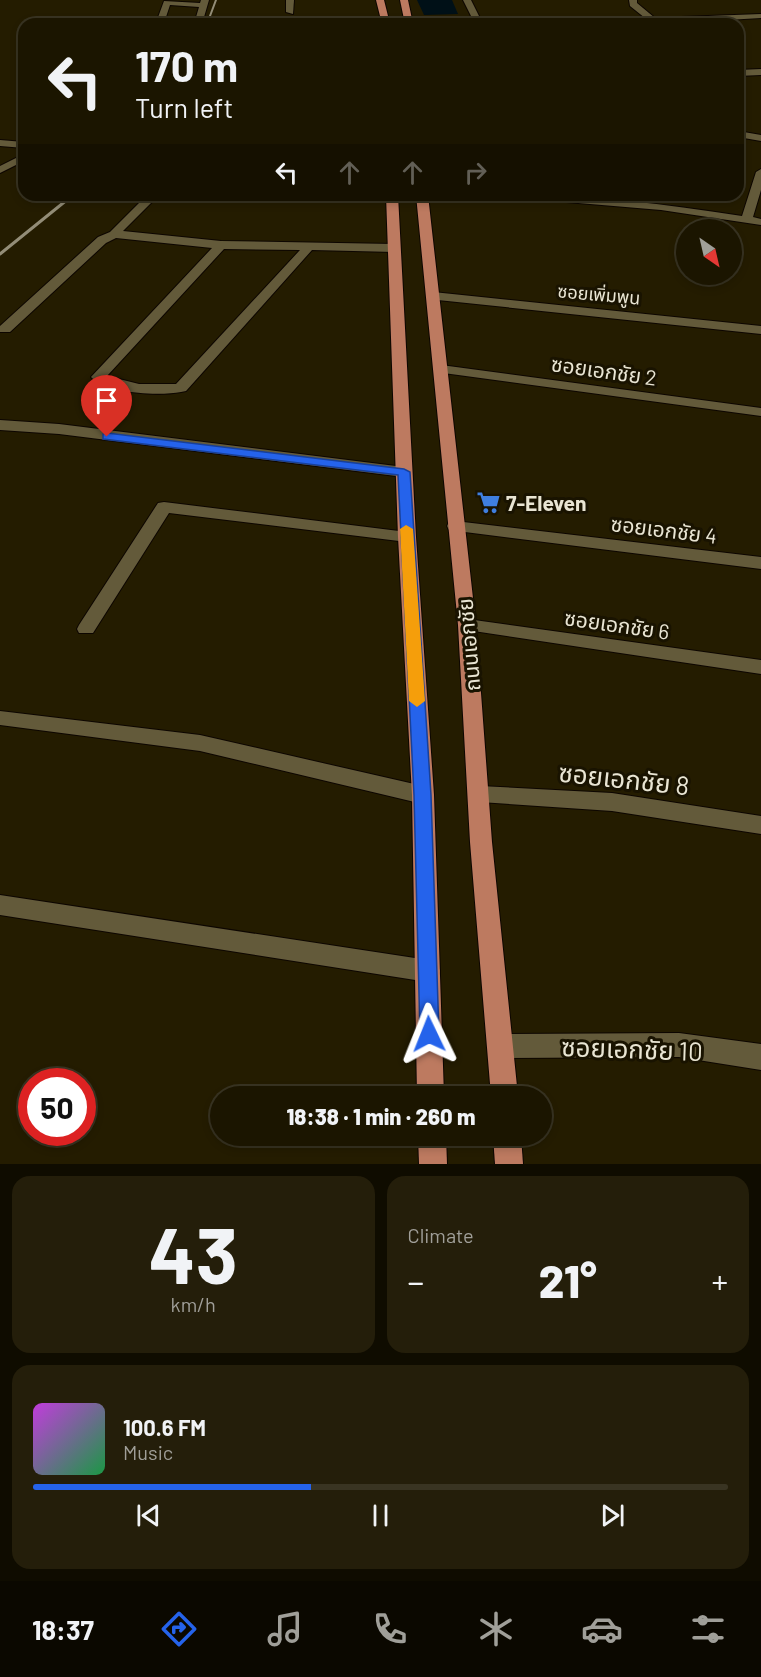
<!DOCTYPE html>
<meta charset="utf-8">
<style>
:root{--surface:#1b1500;--page:#241e0a;--text:#f1f3f6;--muted:#a09f99;--line:#393422;--accent:#2563eb}
body{margin:0;font-family:Barlow,"Noto Sans Thai",sans-serif;background:var(--page);color:var(--text);height:100vh;display:flex;flex-direction:column;font-size:22px;white-space:nowrap}
*{box-sizing:border-box;margin:0}
p{font-size:20px;color:var(--muted)}
.icon{flex:none;width:33px;height:33px;fill:none;stroke:currentColor;stroke-width:2;stroke-linecap:round;stroke-linejoin:round}
.map{position:relative;height:1164px;overflow:hidden}
.panel{display:flex;flex-direction:column;gap:12px;padding:12px;background:#0f0c00;flex:1}
.panel>*{flex:none}
.banner{position:absolute;left:18px;top:18px;width:726px;height:183px;border-radius:18px;box-shadow:0 3px 9px #0003,0 0 0 2px var(--line);background:#1b1500;color:var(--text);overflow:hidden}
.needle{width:39px;rotate:146deg}
.controls{position:absolute;left:676px;top:219px;display:grid;gap:12px}
.controls a{display:grid;place-items:center;width:66px;height:66px;border-radius:50%;background:var(--surface);box-shadow:0 3px 9px #0003,0 0 0 2px var(--line);font-size:30px}
.speed{position:absolute;left:18px;top:1068px;display:flex;gap:12px;font-size:30px;font-weight:700;text-align:center}
.speed>*{display:grid;place-content:center;width:78px;height:78px;border-radius:50%;background:var(--surface);box-shadow:0 3px 9px #0003,0 0 0 2px var(--line);line-height:1}
.speed .limit{border:9px solid #d22;background:#fff;color:#111}
.pin{position:absolute;display:grid;place-items:center;width:51px;height:51px;color:#fff;margin:-62px -26px;border-radius:50% 50% 50% 0;rotate:-45deg;box-shadow:0 0 6px #0007}
.pin .icon{rotate:45deg}
.me{position:absolute;width:66px;margin:-33px;rotate:358deg;stroke-linejoin:round;filter:drop-shadow(0 0 4px #0008)}
.turn{display:flex;align-items:center;gap:21px;height:126px;padding:0 18px;font-size:27px}
.turn .icon{width:78px;height:78px;stroke-width:2.5}
.turn b{display:block;font-size:42px;line-height:51px}
.lanes{display:flex;align-items:center;height:57px;padding:0 18px;background:#0003;justify-content:center;gap:30px;direction:ltr}
.lanes .off{opacity:.35}
.big{font-size:45px;font-weight:800;line-height:1.1}
.panel .tile{flex:1;display:flex;flex-direction:column;justify-content:center;gap:9px;min-width:0;padding:0 21px;border-radius:18px;background:var(--page)}
.panel .dial{align-items:center;gap:0}
.dial b{font-size:78px;line-height:1}
.song{display:flex;align-items:center;gap:18px}
.cover{width:72px;height:72px;border-radius:9px;background:linear-gradient(135deg,hsl(290 70% 55%),hsl(140 70% 35%))}
.played{height:6px;border-radius:3px;background:linear-gradient(90deg,var(--accent) 40%,var(--line) 40%)}
.keys{display:flex;justify-content:space-around;direction:ltr}
.heat{display:flex;justify-content:space-between;align-items:center;font-size:33px;direction:ltr}
.panel .tiles{flex:1;display:grid;gap:12px;grid-template-columns:1fr 1fr}
.tile:last-child{grid-column:span 2}
.trip{position:absolute;left:210px;top:1086px;width:342px;height:60px;border-radius:30px;background:var(--surface);box-shadow:0 3px 9px #0003,0 0 0 2px var(--line);font-weight:800;line-height:60px;text-align:center}
.dock{display:flex;height:96px;justify-content:space-around;align-items:center;background:#0b0800;color:var(--muted)}
.dock .icon{width:42px;height:42px}
.dock .current{color:var(--accent)}
.dock b{font-size:27px;color:var(--text)}
.map>svg:first-child{display:block}
</style>
<div class="map">
<svg width="761" height="1164" viewBox="0 0 761 1164">
<rect width="100%" height="100%" fill="#241c00"/>
<path fill="#001017" d="M 417,0 L 452,0 L 458,14 L 424,15 Z"/>
<g fill="none" stroke-linecap="round" stroke-linejoin="round">
<defs>
<g id="minor">
<path d="M 201,0 L 209,0 L 202,24 L 194,24 L 199,7 L 170,5 L 164,23 L 151,24 L 157,20 L 164,1 L 200,3 Z"/>
<path d="M 286,0 L 294,0 L 293,14 L 286,12 Z"/>
<path d="M 463,0 L 471,0 L 483,24 L 475,24 Z"/>
<path d="M 629,0 L 637,0 L 637,3 L 655,18 L 761,14 L 761,18 L 659,24 L 552,24 L 556,22 L 645,18 L 630,6 Z"/>
<rect x="20" y="30" width="4" height="4"/>
<path d="M 761,69 L 761,75 L 738,76 L 738,70 Z"/>
<path d="M 738,131 L 761,135 L 761,141 L 738,137 Z"/>
<path d="M 0,140 L 24,142 L 24,148 L 0,146 Z"/>
<path d="M 24,154 L 24,161 L 0,173 L 0,166 Z"/>
<path d="M 761,169 L 761,190 L 753,217 L 761,219 L 761,225 L 661,210 L 519,198 L 513,195 C 590,195 666,204 742,216 L 756,172 Z"/>
<path d="M 147,195 L 159,195 L 123,231 L 221,241 L 394,244 L 400,248 L 394,252 L 312,250 L 186,391 L 181,392 C 159,396 107,394 91,377 L 212,248 L 116,238 L 106,243 L 10,332 L 0,332 L 0,326 L 98,237 L 110,232 ZM 224,249 L 300,250 L 176,384 L 139,384 L 107,376 Z"/>
<path d="M 433,292 L 761,326 L 761,334 L 428,299 L 428,293 Z"/>
<path d="M 441,365 L 761,408 L 761,416 L 436,372 L 436,366 Z"/>
<path d="M 0,420 L 59,424 L 404,467 L 412,472 L 404,477 L 59,434 L 0,430 Z"/>
<path d="M 164,502 L 407,532 L 416,537 L 407,542 L 169,513 L 93,633 L 79,633 L 77,629 L 79,625 L 158,503 Z"/>
<path d="M 455,521 L 761,557 L 761,569 L 449,530 L 447,526 L 449,522 Z"/>
<path d="M 467,619 L 761,660 L 761,674 L 460,629 L 458,625 L 460,621 Z"/>
<path d="M 0,711 L 200,735 L 423,786 L 431,789 L 434,795 L 431,801 L 423,804 L 200,751 L 0,725 Z"/>
<path d="M 480,786 L 612,793 L 761,816 L 761,834 L 612,811 L 480,802 L 472,800 L 469,794 L 472,788 Z"/>
<path d="M 0,895 L 428,960 L 437,963 L 440,971 L 437,979 L 428,982 L 0,915 Z"/>
<path d="M 679,1033 L 761,1044 L 761,1070 L 679,1057 L 502,1058 L 493,1055 L 489,1046 L 493,1037 L 502,1034 Z"/>
</g>
<g id="major">
<path d="M 376,0 L 384,0 L 390,24 L 382,24 Z"/>
<path d="M 400,0 L 408,0 L 413,24 L 405,24 Z"/>
<path d="M 386,195 L 398,195 L 416,537 L 434,795 L 444,1096 L 417,1096 L 412,795 L 398,537 Z"/>
<path d="M 416,195 L 428,195 L 476,625 L 492,842 L 518,1096 L 491,1096 L 470,842 L 458,625 Z"/>
<path d="M 418,1136 L 446,1136 L 447,1164 L 419,1164 Z"/>
<path d="M 493,1136 L 521,1136 L 523,1164 L 495,1164 Z"/>
</g>
</defs>
<use href="#minor" stroke="#0d0600" stroke-width="2"/>
<use href="#major" stroke="#0d0600" stroke-width="2"/>
<use href="#minor" fill="#635a3a" fill-rule="evenodd"/>
<use href="#major" fill="#bd7a60" fill-rule="evenodd"/>
<path stroke="#938d77" stroke-width="2" d="M 207,24 L 216,0"/>
<path stroke="#938d77" stroke-width="3" d="M 0,254 L 73,195"/>
</g>
<path fill="#2563eb" stroke="#184099" stroke-width="1.5" d="M 107,433 L 404,469 L 410,472 L 431,795 L 439,1034 L 436,1040 L 429,1043 L 422,1040 L 420,1034 L 414,795 L 398,475 L 103,439 L 103,434 Z"/>
<path fill="#f59e0b" d="M 406,525 L 413,529 L 425,701 L 417,707 L 409,701 L 400,529 Z"/>
<defs>
<symbol id="supermarket-bare" viewBox="-9 -9 18 18"><path d="M-6-5.5h2.5l.6 2H6L4.5 2H-2.5L-4.4-4H-6ZM-1.5 3.2a1.3 1.3 0 1 0 .1 0ZM3 3.2a1.3 1.3 0 1 0 .1 0Z" fill="#3f7fe0" stroke="#191300" stroke-width="2.5" paint-order="stroke"/></symbol>
</defs>
<g fill-rule="evenodd">
<use href="#supermarket-bare" x="472" y="486" width="33" height="33"/>
</g>
<g text-anchor="middle" dominant-baseline="central" stroke-width="6" stroke-linejoin="round" paint-order="stroke">
<g font-size="18" fill="#e9e5d3" stroke="#191300">
<text transform="translate(599 294) rotate(5)">ซอยเพิ่มพูน</text>
</g>
<g font-size="21" fill="#e9e5d3" stroke="#191300">
<text transform="translate(604 370) rotate(8)">ซอยเอกชัย 2</text>
<text transform="translate(664 529) rotate(7)">ซอยเอกชัย 4</text>
<text transform="translate(617 624) rotate(8)">ซอยเอกชัย 6</text>
<text transform="translate(468 645) rotate(-95)">ถนนเอกชัย</text>
</g>
<g font-size="21" font-weight="bold" fill="#e9e5d3" stroke="#191300" text-anchor="start">
<text x="506" y="502">7-Eleven</text>
</g>
<g font-size="26" fill="#e9e5d3" stroke="#191300">
<text transform="translate(624 778) rotate(6)">ซอยเอกชัย 8</text>
<text transform="translate(632 1048) rotate(2)">ซอยเอกชัย 10</text>
</g>
</g>
</svg>
<div class="controls">
<a><svg class="needle" viewBox="-14 -14 28 28"><path d="M0-13l5 13h-10z" fill="#e53935"/><path d="M0 13l5-13h-10z" fill="#a09f99"/></svg></a>
</div>
<div class="speed"><div class="limit">50</div></div>
<div class="pin" style="left:107px;top:437px;background:#d93025"><svg class="icon" aria-label="arrive" viewBox="0 0 24 24"><path d="M6 21V4h12l-3 4 3 4H6"/></svg></div>
<svg class="me" style="left:429px;top:1034px" viewBox="-20 -20 40 40"><path d="M0-17L14 15 0 8-14 15z" fill="#2563eb" stroke="#fff" stroke-width="4"/></svg>
<div class="trip">18:38 · 1 min · 260 m</div>
<div class="banner">
<div class="turn"><svg class="icon" aria-label="left" viewBox="0 0 24 24"><path d="M17 20v-9H6M10 6l-5 5 5 5"/></svg><div><b>170 m</b>Turn left</div></div>
<div class="lanes"><svg class="icon" aria-label="left" viewBox="0 0 24 24"><path d="M17 20v-9H6M10 6l-5 5 5 5"/></svg><svg class="icon off" aria-label="ahead" viewBox="0 0 24 24"><path d="M12 20V5M6 11l6-6 6 6"/></svg><svg class="icon off" aria-label="ahead" viewBox="0 0 24 24"><path d="M12 20V5M6 11l6-6 6 6"/></svg><svg class="icon off" aria-label="right" viewBox="0 0 24 24"><path d="M7 20v-9h11M14 6l5 5-5 5"/></svg></div>
</div>
</div>
<section class="panel">
<div class="tiles">
<div class="tile dial"><b>43</b><p>km/h</p></div>
<div class="tile"><p>Climate</p>
<div class="heat"><a>−</a><b class="big">21°</b><a>+</a></div>
</div>
<div class="tile">
<div class="song"><i class="cover"></i><div><b>100.6 FM</b><p>Music</p></div></div>
<div class="played"></div>
<div class="keys"><svg class="icon" aria-label="previous" viewBox="0 0 24 24"><path d="M18 5L8 12l10 7zM5 5v14"/></svg><svg class="icon" aria-label="pause" viewBox="0 0 24 24"><path d="M8 5v14M16 5v14"/></svg><svg class="icon" aria-label="next" viewBox="0 0 24 24"><path d="M6 5l10 7-10 7zM19 5v14"/></svg></div>
</div>
</div>
</section>
<nav class="dock">
<b>18:37</b>
<svg class="icon current" aria-label="directions" viewBox="0 0 24 24"><path d="M12 3l9 9-9 9-9-9zM9 14v-3h6M13 9l2 2-2 2"/></svg>
<svg class="icon" aria-label="music" viewBox="0 0 24 24"><path d="M9 18V5l10-2v13"/><circle cx="6" cy="18" r="3"/><circle cx="16" cy="16" r="3"/></svg>
<svg class="icon" aria-label="phone" viewBox="0 0 24 24"><path d="M5 4h4l2 5-3 2q2 4 5 5l2-3 5 2v4C11 20 4 13 5 4z"/></svg>
<svg class="icon" aria-label="climate" viewBox="0 0 24 24"><path d="M12 3v18M4 7l16 10M4 17L20 7"/></svg>
<svg class="icon" aria-label="car" viewBox="0 0 24 24"><path d="M5 17H2v-5l4-1 3-4h7l3 4 3 1v5h-3M9 17h6M6 11h13"/><circle cx="7" cy="17" r="2"/><circle cx="17" cy="17" r="2"/></svg>
<svg class="icon" aria-label="filters" viewBox="0 0 24 24"><path d="M4 7h16M4 17h16"/><circle cx="9" cy="7" r="2"/><circle cx="15" cy="17" r="2"/></svg>
</nav>
